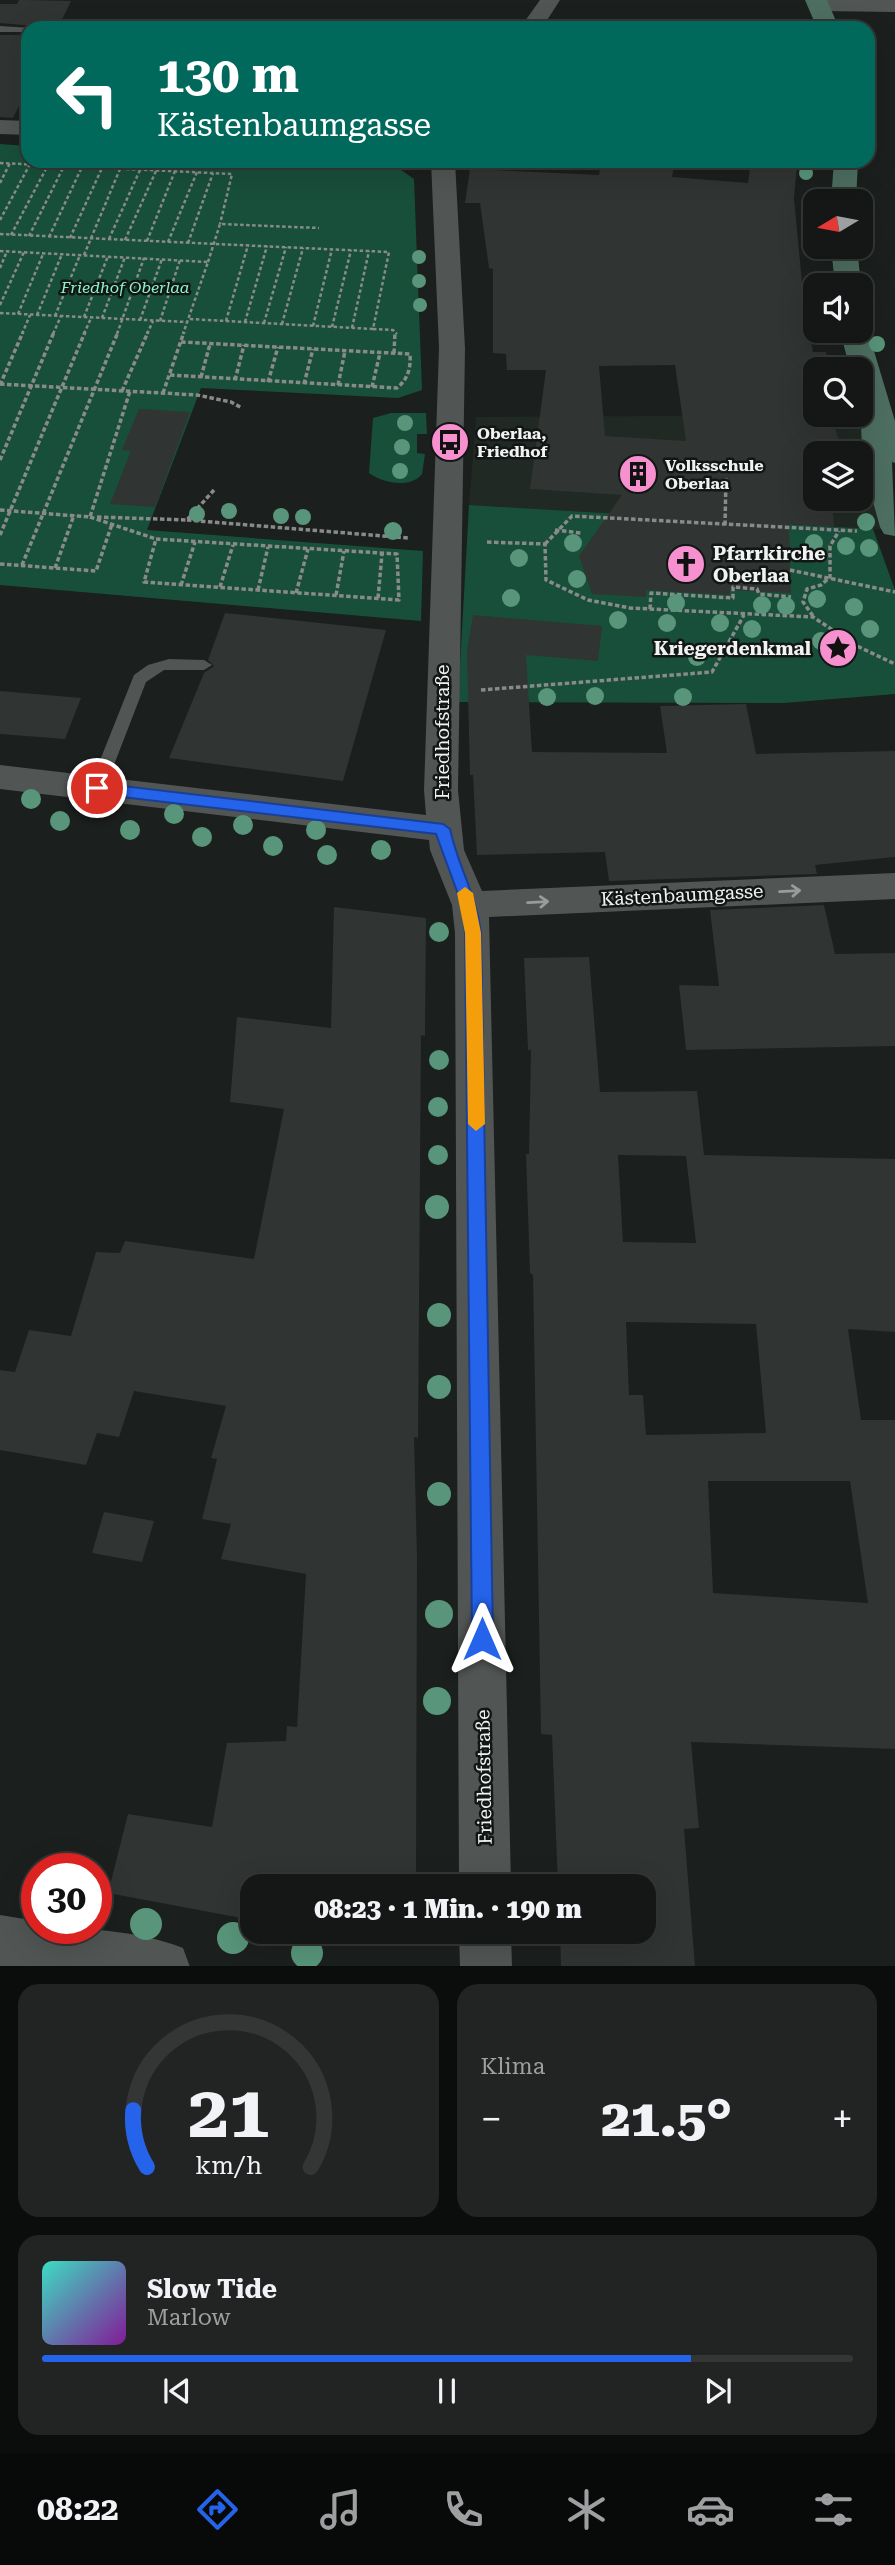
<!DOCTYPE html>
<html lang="de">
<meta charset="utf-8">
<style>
:root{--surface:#141716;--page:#212423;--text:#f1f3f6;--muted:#9d9fa1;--line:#333635;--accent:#2563eb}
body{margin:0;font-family:"Roboto Serif",serif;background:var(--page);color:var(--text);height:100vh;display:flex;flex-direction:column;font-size:26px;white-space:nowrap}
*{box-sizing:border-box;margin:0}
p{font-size:23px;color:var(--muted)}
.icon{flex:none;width:38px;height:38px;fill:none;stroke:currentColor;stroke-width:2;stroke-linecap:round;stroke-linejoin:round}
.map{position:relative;height:1966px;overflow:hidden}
.drawer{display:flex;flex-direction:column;gap:18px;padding:18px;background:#0b0d0c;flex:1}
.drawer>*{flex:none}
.top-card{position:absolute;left:21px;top:21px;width:854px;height:147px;border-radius:21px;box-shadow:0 7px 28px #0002,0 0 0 2px var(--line);background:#00695c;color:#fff;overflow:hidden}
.needle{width:46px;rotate:260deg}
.tools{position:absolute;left:803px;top:189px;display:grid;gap:14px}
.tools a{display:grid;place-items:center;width:70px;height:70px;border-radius:14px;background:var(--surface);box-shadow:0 7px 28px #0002,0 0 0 2px var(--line);font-size:35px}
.speed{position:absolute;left:21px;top:1853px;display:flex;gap:14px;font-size:35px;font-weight:700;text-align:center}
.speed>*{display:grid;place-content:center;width:91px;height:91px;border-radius:50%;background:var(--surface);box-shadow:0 7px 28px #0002,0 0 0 2px var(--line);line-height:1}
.speed .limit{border:10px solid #d22;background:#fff;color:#111}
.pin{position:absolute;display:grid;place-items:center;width:60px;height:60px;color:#fff;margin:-30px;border:4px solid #fff;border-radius:50%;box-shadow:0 2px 7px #0007}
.me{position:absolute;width:77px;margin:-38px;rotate:0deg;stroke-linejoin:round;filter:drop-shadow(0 0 5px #0008)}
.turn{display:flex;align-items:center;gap:24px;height:147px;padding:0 21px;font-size:32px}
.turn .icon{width:91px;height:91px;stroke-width:2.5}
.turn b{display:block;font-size:49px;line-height:60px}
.big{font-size:52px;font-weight:800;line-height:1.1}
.drawer .tile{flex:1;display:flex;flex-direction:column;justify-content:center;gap:10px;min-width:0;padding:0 24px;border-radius:21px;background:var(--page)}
.drawer .dial{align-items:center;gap:0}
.dial svg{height:182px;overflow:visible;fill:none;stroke:var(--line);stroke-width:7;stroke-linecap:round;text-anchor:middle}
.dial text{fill:var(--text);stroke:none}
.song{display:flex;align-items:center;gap:21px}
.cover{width:84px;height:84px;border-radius:10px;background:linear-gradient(135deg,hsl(170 70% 55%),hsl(290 70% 35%))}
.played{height:7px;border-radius:4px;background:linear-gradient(90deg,var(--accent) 80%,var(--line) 80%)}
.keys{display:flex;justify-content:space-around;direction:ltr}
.heat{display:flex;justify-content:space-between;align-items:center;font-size:38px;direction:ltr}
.drawer .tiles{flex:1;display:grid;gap:18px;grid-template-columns:1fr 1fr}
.tile:last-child{grid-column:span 2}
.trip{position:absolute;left:240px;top:1874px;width:416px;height:70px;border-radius:21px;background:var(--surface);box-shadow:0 7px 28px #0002,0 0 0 2px var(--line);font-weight:800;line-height:70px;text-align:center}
.menu{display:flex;height:112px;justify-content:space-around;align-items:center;background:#080909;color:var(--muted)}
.menu .icon{width:49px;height:49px}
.menu .on{color:var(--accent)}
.menu b{font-size:32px;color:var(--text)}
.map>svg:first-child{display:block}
</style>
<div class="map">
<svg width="895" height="1967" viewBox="0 0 895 1967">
<rect width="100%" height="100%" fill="#1b1f1d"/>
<path fill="#202924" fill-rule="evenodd" d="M 867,415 L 886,530 L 469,505 L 476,417 ZM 816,453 L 861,453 L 861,499 L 816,499 Z"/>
<g fill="#184f3a">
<path d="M 0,144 L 28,146 L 28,161 L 349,161 L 391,163 L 414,179 L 422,390 L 398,398 L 201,388 L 147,530 L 423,551 L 421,621 L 0,585 Z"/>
<path d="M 391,413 L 426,413 L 427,434 L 417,434 L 417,453 L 425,454 L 422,474 C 410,489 383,483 369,473 L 373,418 Z"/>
<path d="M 469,505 L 873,529 L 895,590 L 895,694 L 784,703 L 458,702 Z"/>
</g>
<g fill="#303432" fill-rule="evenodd">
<path d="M 19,0 L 26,0 L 71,1 L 58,28 L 0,23 L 0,4 L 17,4 Z"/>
<path d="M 0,35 L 28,35 L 28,88 L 13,118 L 0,117 Z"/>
<path d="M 601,161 L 675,161 L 672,177 L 748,183 L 751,161 L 797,165 L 794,198 L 804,304 L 813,352 L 826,352 L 830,369 L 816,369 L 816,415 L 830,415 L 844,453 L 816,453 L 816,499 L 832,499 L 834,527 L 789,524 L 791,593 L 730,590 L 730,595 L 646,590 L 646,597 L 592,594 L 579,556 L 622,495 L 530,489 L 546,370 L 507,370 L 506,354 L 493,353 L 493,269 L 489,268 L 480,203 L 465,203 L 470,169 L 599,175 ZM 675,365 L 686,441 L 605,436 L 599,366 Z"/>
<path d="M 139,409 L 190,412 L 155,507 L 110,504 L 131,451 L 122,450 Z"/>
<path d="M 225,613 L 386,630 L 343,781 L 169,758 L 204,673 L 214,666 L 208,660 Z"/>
<path d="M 473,615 L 602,626 L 598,661 L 526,655 L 532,752 L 667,753 L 660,706 L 746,704 L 756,754 L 895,751 L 895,857 L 815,865 L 817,874 L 609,881 L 605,852 L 477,855 L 473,775 L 470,775 L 467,651 Z"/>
<path d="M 0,691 L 81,698 L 65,739 L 0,734 Z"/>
<path d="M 824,905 L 835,954 L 895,953 L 895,1046 L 686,1050 L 679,985 L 719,986 L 710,910 Z"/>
<path d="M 334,907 L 426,918 L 425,1036 L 421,1035 L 418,1438 L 414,1437 L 417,1557 L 416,1886 L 252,1886 L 252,1920 L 108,1893 L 128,1814 L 212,1827 L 227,1743 L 286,1741 L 287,1726 L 297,1727 L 306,1574 L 221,1559 L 231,1524 L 202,1519 L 217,1459 L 211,1458 L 226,1406 L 134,1391 L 119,1437 L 97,1433 L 86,1465 L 0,1450 L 0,1370 L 15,1372 L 29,1330 L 71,1336 L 96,1252 L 120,1253 L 125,1241 L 254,1259 L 284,1109 L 230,1102 L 237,1017 L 331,1028 Z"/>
<path d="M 589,957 L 600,1092 L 697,1091 L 704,1155 L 895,1159 L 895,1332 L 848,1329 L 861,1420 L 895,1420 L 895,1749 L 691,1742 L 699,1828 L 684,1829 L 695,1966 L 561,1966 L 560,1932 L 644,1932 L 644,1886 L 558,1886 L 552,1735 L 541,1734 L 533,1275 L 530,1273 L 526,1154 L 529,1154 L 531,1050 L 528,1050 L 524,958 ZM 618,1155 L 686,1156 L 696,1243 L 623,1242 ZM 626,1322 L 756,1324 L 766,1433 L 646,1435 L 643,1395 L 629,1395 ZM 708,1481 L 850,1481 L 868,1603 L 713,1593 Z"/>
<path d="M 104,1512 L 154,1521 L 142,1562 L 92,1553 Z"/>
<path d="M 331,1932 L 415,1932 L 415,1945 Z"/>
</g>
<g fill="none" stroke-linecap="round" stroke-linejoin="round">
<g stroke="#898b8a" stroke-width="2.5" stroke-dasharray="3.5 2.5" stroke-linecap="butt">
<path d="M 0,163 L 232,174 L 220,224"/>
<path d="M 0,183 L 10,163"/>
<path d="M 0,220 L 30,164"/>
<path d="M 0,234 L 389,252 L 373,329 L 189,319"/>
<path d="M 11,235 L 48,165"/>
<path d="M 29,236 L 64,166"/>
<path d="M 49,237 L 82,167"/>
<path d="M 70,238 L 102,168"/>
<path d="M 109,239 L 140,170"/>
<path d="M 125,240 L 156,171"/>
<path d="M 147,241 L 175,171"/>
<path d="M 168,242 L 197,172"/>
<path d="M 188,243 L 213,173"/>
<path d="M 0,251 L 208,262 L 183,334"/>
<path d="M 84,255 L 120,169"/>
<path d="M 208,262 L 220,224 L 319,228"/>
<path d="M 0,268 L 7,251"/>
<path d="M 0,305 L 24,252"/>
<path d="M 0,313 L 187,322"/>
<path d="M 18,314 L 43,254"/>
<path d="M 37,315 L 62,254"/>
<path d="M 55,316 L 80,255"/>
<path d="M 84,317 L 108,256"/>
<path d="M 102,318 L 125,257"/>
<path d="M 140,320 L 162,259"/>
<path d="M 160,321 L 180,260"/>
<path d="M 226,321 L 248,245"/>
<path d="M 245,322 L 267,246"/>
<path d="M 264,323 L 286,247"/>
<path d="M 282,324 L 303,248"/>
<path d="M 313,326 L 332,249"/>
<path d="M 332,327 L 351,250"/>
<path d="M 352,328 L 369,251"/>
<path d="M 373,329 L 393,330 L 397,334"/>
<path d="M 22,334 L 30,315"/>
<path d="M 53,334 L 61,316"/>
<path d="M 84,334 L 91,318"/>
<path d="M 117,334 L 144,258"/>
<path d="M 147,334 L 153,321"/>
</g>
<g stroke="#898b8a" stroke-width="3.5" stroke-dasharray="4.5 2.5" stroke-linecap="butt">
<path d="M 394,353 L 395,332"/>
<path d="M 170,375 L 397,388 C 408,379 411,368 410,354 L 181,342"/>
<path d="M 201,377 L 210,344"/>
<path d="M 235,380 L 244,345"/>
<path d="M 268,382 L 278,347"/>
<path d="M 0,384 L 197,395 L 231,402 L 242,408"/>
<path d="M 304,384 L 313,349"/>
<path d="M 0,385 L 23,332"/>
<path d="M 338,385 L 345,351"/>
<path d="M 372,387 L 380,353"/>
<path d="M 122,391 L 148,332"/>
<path d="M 163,393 L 184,332"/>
<path d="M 0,460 L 54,332"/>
<path d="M 0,510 L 90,517 L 130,391"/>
<path d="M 90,517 L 156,539"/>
<path d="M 97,517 L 187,520 L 214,490"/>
<path d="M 187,520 L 408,538"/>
<path d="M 725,525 L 726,478"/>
<path d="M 555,530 L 581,533"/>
<path d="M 0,535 L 85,332"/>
<path d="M 156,539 L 397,554 L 399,600 L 144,582 Z"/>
<path d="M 487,542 L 545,544 L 546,580 L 588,600 L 630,608 L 813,617 L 857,646 L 895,664"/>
<path d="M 545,544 L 572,516 L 857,531"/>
<path d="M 0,564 L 96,571 L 112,524"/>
<path d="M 22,565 L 118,332"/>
<path d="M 55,568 L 74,515"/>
<path d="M 790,570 L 895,592"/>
<path d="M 181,585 L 195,542"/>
<path d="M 220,587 L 233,545"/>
<path d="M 258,590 L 268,547"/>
<path d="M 296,593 L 308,549"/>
<path d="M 336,595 L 344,551"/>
<path d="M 378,598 L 382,554"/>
<path d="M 650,609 L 651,593 L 733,598 L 733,587 L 757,589 L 759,594 L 791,597"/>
<path d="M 813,616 L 803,602 L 807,589 L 821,585 L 830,577 L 830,546 L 839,531"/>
<path d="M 481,690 L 712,672 L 744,615"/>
</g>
<g fill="#515553" fill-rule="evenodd">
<path d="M 0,26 L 32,28 L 28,28 L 28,32 L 0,32 Z"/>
<path d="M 169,659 L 204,660 L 212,665 L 204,670 L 164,670 L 146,682 L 105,788 L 97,794 L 91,792 L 89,788 L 134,675 L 148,665 Z"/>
</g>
<g fill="#515553" fill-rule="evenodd">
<path d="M 540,0 L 560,0 L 542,28 L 520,28 Z"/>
<path d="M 895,0 L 895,12 L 820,11 L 810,5 L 815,0 Z"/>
<path d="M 0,120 L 28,121 L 28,135 L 0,134 Z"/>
<path d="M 431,161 L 455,161 L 465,348 L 458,790 L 464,850 L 482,891 L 895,873 L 895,899 L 489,917 L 511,1886 L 459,1886 L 455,933 L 452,905 L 430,850 L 429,840 L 0,789 L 0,765 L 426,815 L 424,790 L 439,348 Z"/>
<path d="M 808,161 L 856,161 L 858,163 L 854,168 C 841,171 825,169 812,166 Z"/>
<path d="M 0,1915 L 37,1921 L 37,1928 C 85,1928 137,1930 183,1948 L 190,1967 L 0,1967 Z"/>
<path d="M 459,1932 L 511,1932 L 512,1967 L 460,1967 Z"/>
</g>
<g fill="#4d6f61" fill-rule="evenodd">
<path d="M 805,0 L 827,0 L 839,28 L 817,28 Z"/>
<path d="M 834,161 L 858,161 L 856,201 L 831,201 Z"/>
<path d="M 831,247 L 857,247 L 861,285 L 835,285 Z"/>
<path d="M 861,325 L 868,331 L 895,421 L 895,463 L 892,462 L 895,536 L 884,534 L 880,527 L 863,466 L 861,426 L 866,420 L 861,408 L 861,369 L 850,369 L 840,331 L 861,331 Z"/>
</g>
</g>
<g fill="#58957a">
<circle cx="806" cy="173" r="7"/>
<circle cx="419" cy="257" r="7"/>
<circle cx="419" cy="281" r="7"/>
<circle cx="420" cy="305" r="7"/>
<circle cx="877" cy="344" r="8"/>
<circle cx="405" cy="423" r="8"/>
<circle cx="402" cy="447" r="8"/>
<circle cx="400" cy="471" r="8"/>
<circle cx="229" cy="511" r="8"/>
<circle cx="197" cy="514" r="8"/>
<circle cx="281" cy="516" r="8"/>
<circle cx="303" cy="517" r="8"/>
<circle cx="866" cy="522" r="9"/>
<circle cx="393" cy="531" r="9"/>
<circle cx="573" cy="543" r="9"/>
<circle cx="814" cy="543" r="9"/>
<circle cx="846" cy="546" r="9"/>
<circle cx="869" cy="548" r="9"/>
<circle cx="519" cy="558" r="9"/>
<circle cx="577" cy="579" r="9"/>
<circle cx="511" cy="598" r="9"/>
<circle cx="817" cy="599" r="9"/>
<circle cx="676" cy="603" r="9"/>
<circle cx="762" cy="605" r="9"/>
<circle cx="786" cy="606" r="9"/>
<circle cx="854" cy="607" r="9"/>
<circle cx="618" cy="620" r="9"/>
<circle cx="667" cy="623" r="9"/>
<circle cx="720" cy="623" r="9"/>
<circle cx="752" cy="629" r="9"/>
<circle cx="870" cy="629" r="9"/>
<circle cx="821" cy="641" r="9"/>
<circle cx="697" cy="657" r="9"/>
<circle cx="595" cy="696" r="9"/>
<circle cx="547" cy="697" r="9"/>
<circle cx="683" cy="697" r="9"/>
<circle cx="31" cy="799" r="10"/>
<circle cx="103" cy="807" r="10"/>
<circle cx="174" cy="814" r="10"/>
<circle cx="60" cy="821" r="10"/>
<circle cx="243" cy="825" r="10"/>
<circle cx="130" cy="830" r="10"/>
<circle cx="316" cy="830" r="10"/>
<circle cx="202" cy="837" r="10"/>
<circle cx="273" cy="846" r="10"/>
<circle cx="381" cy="850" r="10"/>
<circle cx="327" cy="855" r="10"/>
<circle cx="439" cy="932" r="10"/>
<circle cx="439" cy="1060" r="10"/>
<circle cx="438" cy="1107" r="10"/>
<circle cx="438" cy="1155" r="10"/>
<circle cx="437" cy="1207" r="12"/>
<circle cx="439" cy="1315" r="12"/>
<circle cx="439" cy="1387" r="12"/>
<circle cx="439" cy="1494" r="12"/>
<circle cx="439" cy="1614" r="14"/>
<circle cx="437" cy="1701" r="14"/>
<circle cx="146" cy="1924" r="16"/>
<circle cx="233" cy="1938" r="16"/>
<circle cx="307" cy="1953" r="16"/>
</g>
<defs><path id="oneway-shaft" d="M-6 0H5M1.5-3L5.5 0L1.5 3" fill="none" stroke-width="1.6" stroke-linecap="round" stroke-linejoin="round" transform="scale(1.75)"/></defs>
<g stroke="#999c9b">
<use href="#oneway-shaft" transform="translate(790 891) rotate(-3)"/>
<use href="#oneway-shaft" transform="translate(538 902) rotate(-3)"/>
</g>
<path fill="#2563eb" stroke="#184099" stroke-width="2" d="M 97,783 L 443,824 L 450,829 C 458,867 476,893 481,933 L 493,1639 L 490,1647 L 482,1650 L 475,1647 L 472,1639 L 465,933 L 462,905 L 436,834 L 97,794 L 90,788 Z"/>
<path fill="#f59e0b" d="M 465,887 L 473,893 L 481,933 L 485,1124 L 476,1131 L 468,1124 L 465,933 L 457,893 Z"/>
<defs>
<symbol id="bus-disc" viewBox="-11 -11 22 22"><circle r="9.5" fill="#f790ce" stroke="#121614"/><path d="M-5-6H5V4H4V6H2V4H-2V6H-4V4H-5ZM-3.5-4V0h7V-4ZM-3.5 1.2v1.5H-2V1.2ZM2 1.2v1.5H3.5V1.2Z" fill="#111"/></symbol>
<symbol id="building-disc" viewBox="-11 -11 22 22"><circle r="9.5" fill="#f790ce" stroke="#121614"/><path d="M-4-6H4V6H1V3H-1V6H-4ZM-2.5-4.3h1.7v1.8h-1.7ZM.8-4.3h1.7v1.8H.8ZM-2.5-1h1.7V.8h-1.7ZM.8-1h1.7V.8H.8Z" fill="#111"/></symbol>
<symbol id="church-disc" viewBox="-11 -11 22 22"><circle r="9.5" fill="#f790ce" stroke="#121614"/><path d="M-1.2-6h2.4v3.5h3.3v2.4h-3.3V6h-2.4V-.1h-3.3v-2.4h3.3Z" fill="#111"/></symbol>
<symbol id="sight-disc" viewBox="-11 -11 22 22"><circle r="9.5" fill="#f790ce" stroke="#121614"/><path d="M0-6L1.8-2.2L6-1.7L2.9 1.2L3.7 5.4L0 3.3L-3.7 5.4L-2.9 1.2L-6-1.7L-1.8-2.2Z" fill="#111"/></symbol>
</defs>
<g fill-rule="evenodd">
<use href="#bus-disc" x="428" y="420" width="44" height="44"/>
<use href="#building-disc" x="616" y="452" width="44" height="44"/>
<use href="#church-disc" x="664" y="542" width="44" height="44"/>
<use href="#sight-disc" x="816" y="626" width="44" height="44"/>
</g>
<g text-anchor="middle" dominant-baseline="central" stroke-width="5" stroke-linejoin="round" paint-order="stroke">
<g font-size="16" font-style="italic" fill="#8af6c7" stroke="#121614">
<text x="125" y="287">Friedhof Oberlaa</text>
</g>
<g font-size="16" font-weight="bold" fill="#f1f3f2" stroke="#121614" text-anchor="start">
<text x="477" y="433">Oberlaa,<tspan x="477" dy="18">Friedhof</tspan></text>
<text x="665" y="465">Volksschule<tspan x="665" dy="18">Oberlaa</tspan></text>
</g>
<g font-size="19" font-weight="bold" fill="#f1f3f2" stroke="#121614" text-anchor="start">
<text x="713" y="553">Pfarrkirche<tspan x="713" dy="22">Oberlaa</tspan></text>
<text x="811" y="648" text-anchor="end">Kriegerdenkmal</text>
</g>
<g font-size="19" fill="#f1f3f2" stroke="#121614">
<text transform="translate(442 732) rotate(-90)">Friedhofstraße</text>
<text transform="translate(682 895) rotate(-3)">Kästenbaumgasse</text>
<text transform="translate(484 1777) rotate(-91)">Friedhofstraße</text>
</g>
</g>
</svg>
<div class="tools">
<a><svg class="needle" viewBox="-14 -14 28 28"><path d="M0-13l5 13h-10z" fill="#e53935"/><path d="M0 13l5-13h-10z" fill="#9d9fa1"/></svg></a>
<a><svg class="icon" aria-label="sound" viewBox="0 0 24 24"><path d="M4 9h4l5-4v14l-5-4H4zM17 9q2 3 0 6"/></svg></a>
<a><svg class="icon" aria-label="search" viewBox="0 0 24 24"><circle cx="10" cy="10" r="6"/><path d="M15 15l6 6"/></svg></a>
<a><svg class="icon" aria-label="layers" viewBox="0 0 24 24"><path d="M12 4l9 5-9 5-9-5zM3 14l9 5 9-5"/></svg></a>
</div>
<div class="speed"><div class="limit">30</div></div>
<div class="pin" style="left:97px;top:788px;background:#d93025"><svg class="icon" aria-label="arrive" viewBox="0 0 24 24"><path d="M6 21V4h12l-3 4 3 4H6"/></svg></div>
<svg class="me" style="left:482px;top:1639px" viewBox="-20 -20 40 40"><path d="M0-17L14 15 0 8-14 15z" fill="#2563eb" stroke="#fff" stroke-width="4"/></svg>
<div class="trip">08:23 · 1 Min. · 190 m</div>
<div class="top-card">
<div class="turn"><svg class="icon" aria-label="left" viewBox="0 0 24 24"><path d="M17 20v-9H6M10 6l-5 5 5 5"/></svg><div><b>130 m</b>Kästenbaumgasse</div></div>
</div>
</div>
<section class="drawer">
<div class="tiles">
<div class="tile dial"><svg viewBox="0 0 100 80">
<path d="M14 69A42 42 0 1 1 86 69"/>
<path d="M14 69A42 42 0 0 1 8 44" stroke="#2563eb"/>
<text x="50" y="56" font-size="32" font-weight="700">21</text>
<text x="50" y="72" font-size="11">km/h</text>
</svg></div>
<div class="tile"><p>Klima</p>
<div class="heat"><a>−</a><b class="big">21.5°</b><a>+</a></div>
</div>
<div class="tile">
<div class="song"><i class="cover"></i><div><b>Slow Tide</b><p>Marlow</p></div></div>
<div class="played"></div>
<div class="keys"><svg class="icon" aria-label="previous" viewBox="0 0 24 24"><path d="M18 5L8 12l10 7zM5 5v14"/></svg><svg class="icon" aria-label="pause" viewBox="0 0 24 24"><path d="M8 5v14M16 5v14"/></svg><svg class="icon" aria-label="next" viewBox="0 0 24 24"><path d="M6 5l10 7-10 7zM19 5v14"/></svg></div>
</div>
</div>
</section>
<nav class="menu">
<b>08:22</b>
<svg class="icon on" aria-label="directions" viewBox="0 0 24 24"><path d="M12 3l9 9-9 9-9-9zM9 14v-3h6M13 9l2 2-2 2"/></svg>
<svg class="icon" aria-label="music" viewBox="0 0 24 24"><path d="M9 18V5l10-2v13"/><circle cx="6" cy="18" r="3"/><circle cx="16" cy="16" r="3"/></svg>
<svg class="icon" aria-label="phone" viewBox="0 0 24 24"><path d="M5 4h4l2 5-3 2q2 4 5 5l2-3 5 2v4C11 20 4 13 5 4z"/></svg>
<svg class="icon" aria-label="climate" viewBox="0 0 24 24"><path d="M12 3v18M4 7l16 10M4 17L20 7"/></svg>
<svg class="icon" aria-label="car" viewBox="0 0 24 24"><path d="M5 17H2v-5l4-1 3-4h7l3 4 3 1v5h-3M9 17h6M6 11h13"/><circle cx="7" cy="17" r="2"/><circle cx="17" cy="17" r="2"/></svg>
<svg class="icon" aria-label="filters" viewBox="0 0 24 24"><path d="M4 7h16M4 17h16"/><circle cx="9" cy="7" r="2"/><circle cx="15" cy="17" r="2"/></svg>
</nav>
